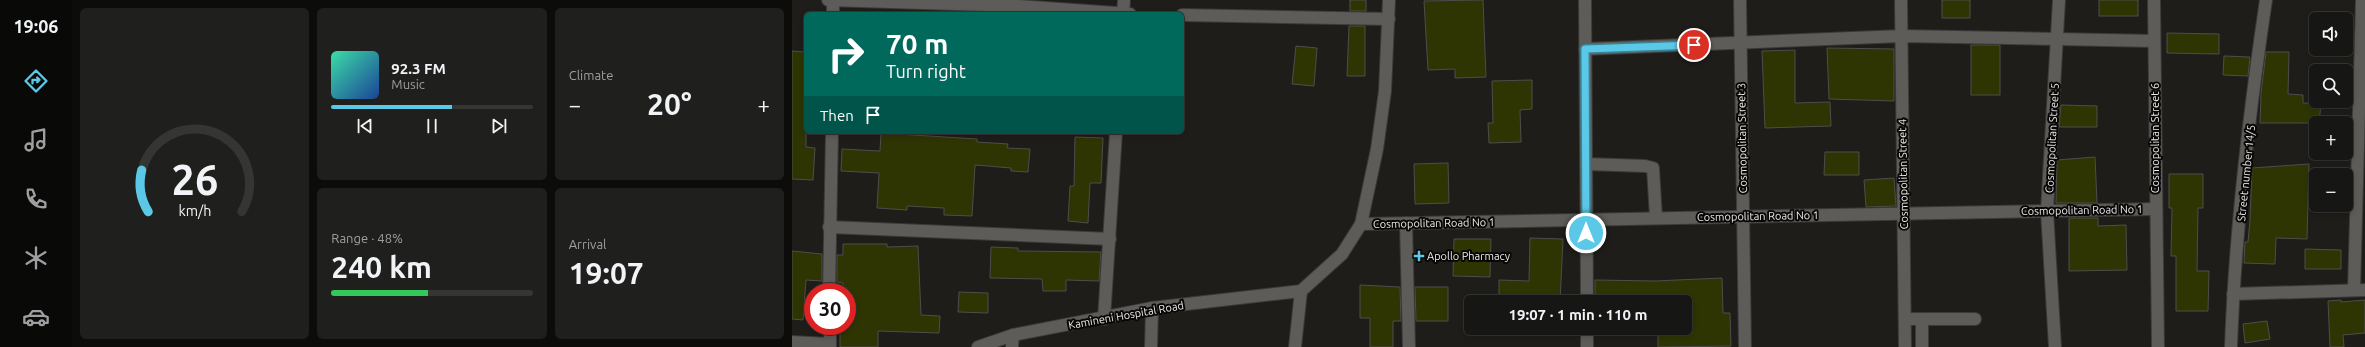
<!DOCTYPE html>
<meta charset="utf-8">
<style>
:root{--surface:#161614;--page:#1f1f1d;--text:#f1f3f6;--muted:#9e9fa0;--line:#353534;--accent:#5ac8e6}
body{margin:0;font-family:Ubuntu,sans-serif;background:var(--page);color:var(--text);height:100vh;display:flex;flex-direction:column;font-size:15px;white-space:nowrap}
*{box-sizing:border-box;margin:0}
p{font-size:13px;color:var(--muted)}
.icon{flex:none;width:22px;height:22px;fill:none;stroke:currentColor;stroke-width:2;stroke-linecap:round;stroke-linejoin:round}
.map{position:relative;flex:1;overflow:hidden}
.details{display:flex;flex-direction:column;gap:8px;padding:8px;background:#0c0c0b;width:720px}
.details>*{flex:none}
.top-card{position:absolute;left:12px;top:12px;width:380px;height:122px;border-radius:6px;box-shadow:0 2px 6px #0003,0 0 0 1px var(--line);background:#00695c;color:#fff;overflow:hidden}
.tools{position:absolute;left:1517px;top:12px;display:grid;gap:8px}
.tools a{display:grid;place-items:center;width:44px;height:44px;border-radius:6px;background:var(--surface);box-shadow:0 2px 6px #0003,0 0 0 1px var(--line);font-size:20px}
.speed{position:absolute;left:12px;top:283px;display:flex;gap:8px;font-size:20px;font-weight:700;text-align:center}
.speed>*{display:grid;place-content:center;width:52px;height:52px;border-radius:50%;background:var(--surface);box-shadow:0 2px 6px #0003,0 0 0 1px var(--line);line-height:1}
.speed .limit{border:6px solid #d22;background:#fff;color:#111}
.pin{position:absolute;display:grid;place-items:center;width:34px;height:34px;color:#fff;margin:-17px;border:2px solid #fff;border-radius:50%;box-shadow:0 1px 4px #0007}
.me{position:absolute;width:44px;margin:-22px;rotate:0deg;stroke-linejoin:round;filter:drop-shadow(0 0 3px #0008)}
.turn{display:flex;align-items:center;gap:14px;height:84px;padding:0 16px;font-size:18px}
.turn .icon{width:52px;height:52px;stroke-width:2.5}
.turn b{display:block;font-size:28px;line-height:34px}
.then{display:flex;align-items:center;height:38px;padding:0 16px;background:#0003;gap:8px;font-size:15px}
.big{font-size:30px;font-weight:700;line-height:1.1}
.details .tile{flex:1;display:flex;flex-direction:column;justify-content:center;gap:6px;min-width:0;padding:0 14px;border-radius:6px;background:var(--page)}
.details .dial{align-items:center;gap:0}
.dial svg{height:104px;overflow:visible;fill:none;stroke:var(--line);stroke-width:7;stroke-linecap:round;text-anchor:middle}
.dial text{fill:var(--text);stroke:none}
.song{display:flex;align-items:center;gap:12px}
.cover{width:48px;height:48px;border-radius:6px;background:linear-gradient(135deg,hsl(160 70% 55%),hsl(220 70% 35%))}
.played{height:4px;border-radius:2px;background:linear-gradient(90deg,var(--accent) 60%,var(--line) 60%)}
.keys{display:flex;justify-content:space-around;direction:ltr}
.heat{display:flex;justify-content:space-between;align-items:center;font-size:22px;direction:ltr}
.charge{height:6px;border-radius:3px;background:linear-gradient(90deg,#34c759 48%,var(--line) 0)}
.details .tiles{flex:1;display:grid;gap:8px;grid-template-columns:repeat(3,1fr)}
.tile:first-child{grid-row:span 2}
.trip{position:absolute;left:672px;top:295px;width:228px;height:40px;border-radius:6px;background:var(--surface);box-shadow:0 2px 6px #0003,0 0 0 1px var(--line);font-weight:700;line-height:40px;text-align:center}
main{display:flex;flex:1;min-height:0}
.dock{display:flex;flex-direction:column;width:72px;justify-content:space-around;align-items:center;background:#090908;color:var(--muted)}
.dock .icon{width:28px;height:28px}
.dock .current{color:var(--accent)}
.dock b{font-size:18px;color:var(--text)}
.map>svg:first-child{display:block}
</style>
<main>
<nav class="dock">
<b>19:06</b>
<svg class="icon current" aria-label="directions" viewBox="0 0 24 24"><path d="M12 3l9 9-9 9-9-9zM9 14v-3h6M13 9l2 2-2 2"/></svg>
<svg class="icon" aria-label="music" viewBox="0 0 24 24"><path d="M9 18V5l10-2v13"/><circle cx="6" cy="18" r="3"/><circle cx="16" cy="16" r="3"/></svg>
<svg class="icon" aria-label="phone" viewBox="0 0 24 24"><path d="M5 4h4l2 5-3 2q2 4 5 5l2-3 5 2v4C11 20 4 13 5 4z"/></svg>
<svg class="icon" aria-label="climate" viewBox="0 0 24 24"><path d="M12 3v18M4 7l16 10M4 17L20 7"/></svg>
<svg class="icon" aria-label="car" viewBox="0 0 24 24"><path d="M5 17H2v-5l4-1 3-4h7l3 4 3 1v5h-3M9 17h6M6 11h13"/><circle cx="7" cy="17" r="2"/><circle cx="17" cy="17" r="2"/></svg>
</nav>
<section class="details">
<div class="tiles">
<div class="tile dial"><svg viewBox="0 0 100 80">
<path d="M14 69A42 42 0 1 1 86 69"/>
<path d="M14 69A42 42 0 0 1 9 37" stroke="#5ac8e6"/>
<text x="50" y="56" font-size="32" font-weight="700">26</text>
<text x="50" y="72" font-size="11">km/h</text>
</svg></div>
<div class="tile">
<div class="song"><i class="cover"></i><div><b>92.3 FM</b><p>Music</p></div></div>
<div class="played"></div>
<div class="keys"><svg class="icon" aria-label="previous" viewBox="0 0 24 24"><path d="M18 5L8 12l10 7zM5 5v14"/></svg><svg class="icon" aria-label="pause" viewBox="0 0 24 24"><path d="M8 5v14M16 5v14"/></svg><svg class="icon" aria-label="next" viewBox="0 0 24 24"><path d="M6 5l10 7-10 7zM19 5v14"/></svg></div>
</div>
<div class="tile"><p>Climate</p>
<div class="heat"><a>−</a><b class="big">20°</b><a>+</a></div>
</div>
<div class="tile"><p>Range · 48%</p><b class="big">240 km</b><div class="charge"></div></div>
<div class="tile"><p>Arrival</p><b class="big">19:07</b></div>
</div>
</section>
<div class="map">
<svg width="1573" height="347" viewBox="0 0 1573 347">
<rect width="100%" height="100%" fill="#1e1d1a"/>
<g fill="#2e3503" stroke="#4d4e4b">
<rect x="558" y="0" width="16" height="11"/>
<path d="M 691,0 L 694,77 L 663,78 L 663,69 L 636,70 L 632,1 Z"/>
<rect x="1150" y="0" width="28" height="18"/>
<rect x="1307" y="0" width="39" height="16"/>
<path d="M 557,26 L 573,26 L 573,76 L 555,76 Z"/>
<path d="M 1375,33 L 1427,34 L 1427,54 L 1375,53 Z"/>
<rect x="1179" y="45" width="29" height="50"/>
<path d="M 504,46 L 525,48 L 522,86 L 500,84 Z"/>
<path d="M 1035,48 L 1102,49 L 1102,101 L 1037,99 Z"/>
<path d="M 1003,50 L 1003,103 L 1038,102 L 1039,126 L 973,128 L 970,51 Z"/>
<path d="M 0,51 L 14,52 L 14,147 L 23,148 L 21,180 L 0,179 Z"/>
<path d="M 1474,52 L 1497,52 L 1496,94 L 1511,95 L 1511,103 L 1529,104 L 1527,123 L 1468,123 L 1469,93 Z"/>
<path d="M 1432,56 L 1458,57 L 1456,76 L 1431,75 Z"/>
<path d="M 740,80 L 740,109 L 728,110 L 729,142 L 697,143 L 696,123 L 701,123 L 700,81 Z"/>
<path d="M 1269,105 L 1305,106 L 1305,127 L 1267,127 Z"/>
<path d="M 89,133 L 185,139 L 185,142 L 216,144 L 215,148 L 238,149 L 236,172 L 219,171 L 219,168 L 183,165 L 180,216 L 152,215 L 152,208 L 115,206 L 115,210 L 85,208 L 87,173 L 49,171 L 50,149 L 88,151 Z"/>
<path d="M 283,137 L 311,138 L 309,183 L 298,183 L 296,223 L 276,221 L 278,186 L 282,186 Z"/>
<path d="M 1033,152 L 1067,152 L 1067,175 L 1032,175 Z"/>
<path d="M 1303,157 L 1305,203 L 1264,203 L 1265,160 Z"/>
<path d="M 656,163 L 657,203 L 623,204 L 622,164 Z"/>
<path d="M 1517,164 L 1515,239 L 1484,238 L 1483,264 L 1452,263 L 1453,242 L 1456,242 L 1458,220 L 1460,168 Z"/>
<path d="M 1377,174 L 1411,174 L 1411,208 L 1406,208 L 1405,271 L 1417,271 L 1416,311 L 1384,311 L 1384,256 L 1379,256 L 1380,208 L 1377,208 Z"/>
<path d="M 1102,178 L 1104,206 L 1074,207 L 1072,180 Z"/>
<path d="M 1277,218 L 1306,218 L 1306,226 L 1334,225 L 1335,270 L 1277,271 Z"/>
<path d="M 738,238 L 771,239 L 768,302 L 707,302 L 707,280 L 737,281 Z"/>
<path d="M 662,239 L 699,239 L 698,277 L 661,276 Z"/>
<path d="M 51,244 L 95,244 L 95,247 L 126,246 L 129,315 L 148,316 L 147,333 L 86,331 L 86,347 L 48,347 L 48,326 L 55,326 L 55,288 L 51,288 L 51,283 L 45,282 L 45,255 L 51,255 Z"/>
<path d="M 199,247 L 226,248 L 226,251 L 309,252 L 307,281 L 274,280 L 274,291 L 251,291 L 250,279 L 198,278 Z"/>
<path d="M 1513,249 L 1549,250 L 1549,269 L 1513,269 Z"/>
<path d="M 0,251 L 30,254 L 30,281 L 14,280 L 11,320 L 0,319 Z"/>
<path d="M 930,278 L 931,313 L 938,313 L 939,346 L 866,347 L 866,328 L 893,328 L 893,302 L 803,302 L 803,280 L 863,281 Z"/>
<path d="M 568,285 L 608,287 L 609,321 L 601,321 L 601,347 L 578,347 L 578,318 L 568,318 Z"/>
<path d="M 623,287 L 656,287 L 656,321 L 624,321 Z"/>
<path d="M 167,292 L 196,293 L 196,313 L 166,312 Z"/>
<path d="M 1549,300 L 1549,302 L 1573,300 L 1573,333 L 1551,335 L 1552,347 L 1538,347 L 1536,301 Z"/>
<path d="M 1475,321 L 1478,339 L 1453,343 L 1451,324 Z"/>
</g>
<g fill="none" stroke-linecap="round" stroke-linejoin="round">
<defs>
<g id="minor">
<path d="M 36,0 L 226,6 L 338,14"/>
<path d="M 793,0 L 795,302"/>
<path d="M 948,0 L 953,347"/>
<path d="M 1109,0 L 1113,347"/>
<path d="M 1362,0 L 1366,347"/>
<path d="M 41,14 L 41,1"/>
<path d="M 331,14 L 332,0"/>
<path d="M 390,15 L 597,19"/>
<path d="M 793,49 L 1110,36 L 1362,41"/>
<path d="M 794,164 L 853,166 L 861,168 L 864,218"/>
<path d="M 614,223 L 617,347"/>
<path d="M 569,224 L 1363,209"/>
<path d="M 37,227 L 318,239"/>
<path d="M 1562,290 L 1570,0"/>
<path d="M 37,292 L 40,132"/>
<path d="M 1441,294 L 1573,290"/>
<path d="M 312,319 L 324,132"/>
<path d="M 1113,319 L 1183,319"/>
<path d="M 1130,319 L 1130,347"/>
<path d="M 38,326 L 38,347"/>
<path d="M 795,328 L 795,347"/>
<path d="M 0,342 L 38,344"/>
<path d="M 220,347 L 221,335"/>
<path d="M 359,347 L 360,308"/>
<path d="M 503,347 L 509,291"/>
<path d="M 1263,347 L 1255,211 L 1267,0"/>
<path d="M 1439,347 C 1443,231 1457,114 1474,0"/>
</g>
<path id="tertiary" d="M 186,347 L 221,335 L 360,308 L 509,291 L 550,254 L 569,224 L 585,149 L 593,91 L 597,0"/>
</defs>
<use href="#minor" stroke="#3b3a39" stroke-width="14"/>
<use href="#tertiary" stroke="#3b3a39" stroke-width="14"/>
<use href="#minor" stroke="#5d5c59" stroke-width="12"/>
<use href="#tertiary" stroke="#5d5c59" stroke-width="12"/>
</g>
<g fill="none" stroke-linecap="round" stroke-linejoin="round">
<defs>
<path id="route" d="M 794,233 L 793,49 L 902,45"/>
</defs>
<use href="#route" stroke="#3a8296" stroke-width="10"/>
<use href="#route" stroke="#5ac8e6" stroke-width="7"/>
</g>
<path fill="#5ac8e6" stroke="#080706" stroke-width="1.5" d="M625 250h4v4h4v4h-4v4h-4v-4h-4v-4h4z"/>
<g text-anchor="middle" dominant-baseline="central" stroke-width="4" stroke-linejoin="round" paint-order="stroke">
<g font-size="11" fill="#eeedec" stroke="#080706">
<text transform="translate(950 138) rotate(-91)">Cosmopolitan Street 3</text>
<text transform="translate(1260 138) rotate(-87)">Cosmopolitan Street 5</text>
<text transform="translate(1363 138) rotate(-90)">Cosmopolitan Street 6</text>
<text transform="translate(1454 173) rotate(-84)">Street number 14/5</text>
<text transform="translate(1111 174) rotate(-91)">Cosmopolitan Street 4</text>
<text transform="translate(1290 210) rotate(-1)">Cosmopolitan Road No 1</text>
<text transform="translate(966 216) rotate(-1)">Cosmopolitan Road No 1</text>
<text transform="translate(642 223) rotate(-1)">Cosmopolitan Road No 1</text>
<text transform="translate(334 315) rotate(-10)">Kamineni Hospital Road</text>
</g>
<g font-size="11" fill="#eeedec" stroke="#080706" text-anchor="start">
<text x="635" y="256">Apollo Pharmacy</text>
</g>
</g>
</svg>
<div class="tools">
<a><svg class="icon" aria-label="sound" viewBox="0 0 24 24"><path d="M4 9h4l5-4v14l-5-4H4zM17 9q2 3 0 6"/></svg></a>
<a><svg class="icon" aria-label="search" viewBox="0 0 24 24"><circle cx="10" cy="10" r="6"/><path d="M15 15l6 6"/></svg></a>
<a>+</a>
<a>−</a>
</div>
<div class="speed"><div class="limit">30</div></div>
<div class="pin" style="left:902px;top:45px;background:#d93025"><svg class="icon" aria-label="arrive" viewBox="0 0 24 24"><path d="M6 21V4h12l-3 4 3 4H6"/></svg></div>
<svg class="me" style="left:794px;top:233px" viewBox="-20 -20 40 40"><circle r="17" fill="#5ac8e6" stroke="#fff" stroke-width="3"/><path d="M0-11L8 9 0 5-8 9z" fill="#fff"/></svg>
<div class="trip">19:07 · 1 min · 110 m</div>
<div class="top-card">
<div class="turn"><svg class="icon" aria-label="right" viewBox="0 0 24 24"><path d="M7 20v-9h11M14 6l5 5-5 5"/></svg><div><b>70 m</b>Turn right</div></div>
<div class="then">Then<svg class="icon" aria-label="arrive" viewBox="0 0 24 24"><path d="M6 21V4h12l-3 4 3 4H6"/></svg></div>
</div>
</div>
</main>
